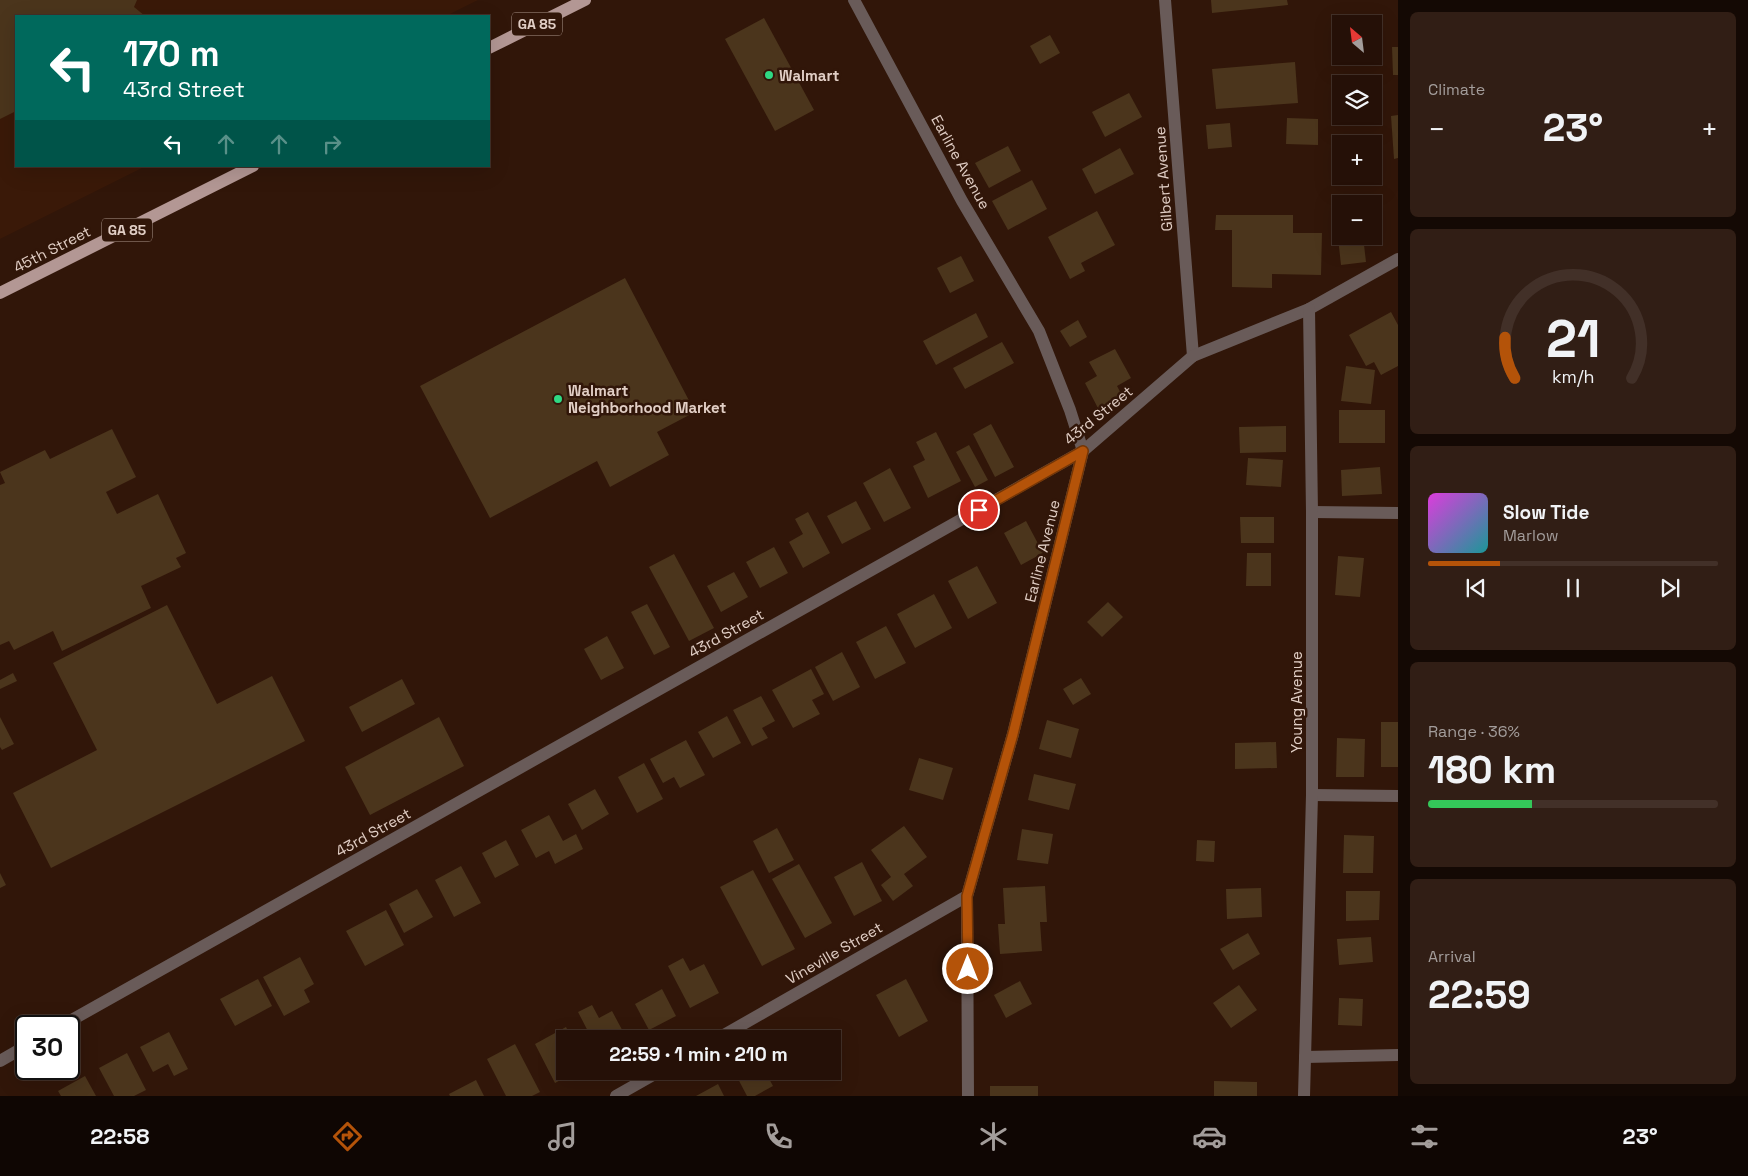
<!DOCTYPE html>
<meta charset="utf-8">
<style>
:root{--surface:#251007;--page:#311e15;--text:#f1f3f6;--muted:#a39d9b;--line:#423028;--accent:#b45309}
body{margin:0;font-family:"Space Grotesk",sans-serif;background:var(--page);color:var(--text);height:100vh;display:flex;flex-direction:column;font-size:19px;white-space:nowrap}
*{box-sizing:border-box;margin:0}
p{font-size:16px;color:var(--muted)}
.icon{flex:none;width:28px;height:28px;fill:none;stroke:currentColor;stroke-width:2;stroke-linecap:round;stroke-linejoin:round}
.map{position:relative;flex:1;overflow:hidden}
.drawer{display:flex;flex-direction:column;gap:12px;padding:12px;background:#140904;width:350px}
.drawer>*{flex:none}
.banner{position:absolute;left:15px;top:15px;width:475px;height:152px;border-radius:0px;box-shadow:0 5px 20px #0002,0 0 0 1px var(--line);background:#00695c;color:#fff;overflow:hidden}
.needle{width:32px;rotate:332deg}
.controls{position:absolute;left:1332px;top:15px;display:grid;gap:10px}
.controls a{display:grid;place-items:center;width:50px;height:50px;border-radius:0px;background:var(--surface);box-shadow:0 5px 20px #0002,0 0 0 1px var(--line);font-size:25px}
.speed{position:absolute;left:15px;top:1015px;display:flex;gap:10px;font-size:25px;font-weight:700;text-align:center}
.speed>*{display:grid;place-content:center;width:65px;height:65px;border-radius:50%;background:var(--surface);box-shadow:0 5px 20px #0002,0 0 0 1px var(--line);line-height:1}
.speed .limit{border:2px solid #111;border-radius:8px;background:#fff;color:#111}
.pin{position:absolute;display:grid;place-items:center;width:42px;height:42px;color:#fff;margin:-21px;border:2px solid #fff;border-radius:50%;box-shadow:0 1px 5px #0007}
.me{position:absolute;width:55px;margin:-28px;rotate:0deg;stroke-linejoin:round;filter:drop-shadow(0 0 4px #0008)}
.turn{display:flex;align-items:center;gap:18px;height:105px;padding:0 25px;font-size:22px}
.turn .icon{width:65px;height:65px;stroke-width:2.5}
.turn b{display:block;font-size:35px;line-height:42px}
.lanes{display:flex;align-items:center;height:48px;padding:0 25px;background:#0003;justify-content:center;gap:25px;direction:ltr}
.lanes .off{opacity:.35}
.big{font-size:38px;font-weight:700;line-height:1.1}
.drawer .widget{flex:1;display:flex;flex-direction:column;justify-content:center;gap:8px;min-width:0;padding:0 18px;border-radius:8px;background:var(--page)}
.drawer .dial{align-items:center;gap:0}
.dial svg{height:130px;overflow:visible;fill:none;stroke:var(--line);stroke-width:7;stroke-linecap:round;text-anchor:middle}
.dial text{fill:var(--text);stroke:none}
.song{display:flex;align-items:center;gap:15px}
.cover{width:60px;height:60px;border-radius:8px;background:linear-gradient(135deg,hsl(300 70% 55%),hsl(180 70% 35%))}
.played{height:5px;border-radius:2px;background:linear-gradient(90deg,var(--accent) 25%,var(--line) 25%)}
.keys{display:flex;justify-content:space-around;direction:ltr}
.heat{display:flex;justify-content:space-between;align-items:center;font-size:28px;direction:ltr}
.charge{height:8px;border-radius:4px;background:linear-gradient(90deg,#34c759 36%,var(--line) 0)}
.trip{position:absolute;left:556px;top:1030px;width:285px;height:50px;border-radius:0px;background:var(--surface);box-shadow:0 5px 20px #0002,0 0 0 1px var(--line);font-weight:700;line-height:50px;text-align:center}
.menu{display:flex;height:80px;justify-content:space-around;align-items:center;background:#0f0603;color:var(--muted)}
.menu .icon{width:35px;height:35px}
.menu .on{color:var(--accent)}
.menu b{font-size:22px;color:var(--text)}
main{display:flex;flex:1;min-height:0}
.map>svg:first-child{display:block}
</style>
<main>
<div class="map">
<svg width="1398" height="1096" viewBox="0 0 1398 1096">
<rect width="100%" height="100%" fill="#311609"/>
<path fill="#3a1908" d="M 0,0 L 478,0 L 446,16 L 16,16 L 16,166 L 146,166 L 0,239 Z"/>
<g fill="#4b351c">
<path d="M 0,0 L 137,0 L 134,7 L 145,16 L 16,16 L 16,111 L 0,119 Z"/>
<path d="M 1211,0 L 1287,0 L 1288,5 L 1212,13 Z"/>
<path d="M 764,18 L 814,110 L 775,131 L 725,39 Z"/>
<path d="M 1050,35 L 1060,53 L 1040,64 L 1030,46 Z"/>
<path d="M 1392,47 L 1398,47 L 1398,75 L 1393,75 Z"/>
<path d="M 1295,62 L 1298,103 L 1216,109 L 1212,69 Z"/>
<path d="M 1129,93 L 1142,117 L 1105,137 L 1092,112 Z"/>
<path d="M 1398,115 L 1398,158 L 1394,159 L 1391,116 Z"/>
<path d="M 1287,118 L 1318,119 L 1318,145 L 1286,144 Z"/>
<path d="M 1230,123 L 1232,147 L 1208,149 L 1206,125 Z"/>
<path d="M 1008,146 L 1021,171 L 989,188 L 975,163 Z"/>
<path d="M 1120,148 L 1134,174 L 1095,194 L 1082,169 Z"/>
<path d="M 1032,180 L 1047,209 L 1008,230 L 992,201 Z"/>
<path d="M 1097,211 L 1115,245 L 1081,263 L 1085,271 L 1070,279 L 1048,237 Z"/>
<path d="M 1216,215 L 1293,215 L 1293,233 L 1322,233 L 1321,275 L 1272,274 L 1272,288 L 1232,287 L 1232,230 L 1215,230 Z"/>
<path d="M 1341,218 L 1341,236 L 1363,236 L 1366,262 L 1341,265 L 1336,219 Z"/>
<path d="M 961,256 L 974,281 L 950,293 L 937,268 Z"/>
<path d="M 625,278 L 695,412 L 657,432 L 669,455 L 610,487 L 597,461 L 490,518 L 420,386 Z"/>
<path d="M 1391,312 L 1398,325 L 1398,366 L 1381,375 L 1374,362 L 1366,366 L 1349,335 Z"/>
<path d="M 976,313 L 988,337 L 936,365 L 923,341 Z"/>
<path d="M 1078,320 L 1087,337 L 1070,347 L 1060,331 Z"/>
<path d="M 1002,342 L 1014,363 L 965,389 L 953,368 Z"/>
<path d="M 1115,349 L 1131,378 L 1117,386 L 1125,401 L 1101,414 L 1085,383 L 1097,376 L 1089,362 Z"/>
<path d="M 1346,366 L 1375,370 L 1371,404 L 1341,401 Z"/>
<rect x="1339" y="410" width="46" height="33"/>
<path d="M 991,424 L 1014,467 L 995,477 L 973,434 Z"/>
<path d="M 1286,426 L 1286,452 L 1240,453 L 1239,427 Z"/>
<path d="M 112,429 L 136,477 L 106,492 L 117,514 L 158,494 L 186,553 L 176,558 L 181,567 L 141,586 L 151,608 L 62,651 L 53,631 L 14,650 L 9,641 L 0,645 L 0,485 L 5,483 L 0,472 L 45,450 L 50,459 Z"/>
<path d="M 936,432 L 961,481 L 928,498 L 913,466 L 925,460 L 916,442 Z"/>
<path d="M 969,445 L 988,480 L 975,487 L 956,452 Z"/>
<path d="M 1248,458 L 1283,460 L 1281,487 L 1246,485 Z"/>
<path d="M 1380,467 L 1382,494 L 1342,496 L 1341,470 Z"/>
<path d="M 890,468 L 911,508 L 884,522 L 863,483 Z"/>
<path d="M 856,501 L 871,529 L 842,544 L 827,516 Z"/>
<path d="M 808,512 L 830,553 L 803,568 L 789,542 L 803,534 L 795,519 Z"/>
<path d="M 1240,517 L 1274,517 L 1274,543 L 1241,543 Z"/>
<path d="M 1026,521 L 1043,553 L 1021,565 L 1004,533 Z"/>
<path d="M 774,547 L 788,573 L 760,588 L 746,562 Z"/>
<path d="M 1247,553 L 1271,553 L 1271,586 L 1246,586 Z"/>
<path d="M 674,554 L 714,628 L 689,641 L 649,567 Z"/>
<path d="M 1338,556 L 1364,558 L 1360,597 L 1335,595 Z"/>
<path d="M 977,566 L 997,603 L 968,619 L 948,581 Z"/>
<path d="M 734,572 L 748,597 L 721,612 L 707,586 Z"/>
<path d="M 934,594 L 952,628 L 915,648 L 897,614 Z"/>
<path d="M 1108,602 L 1123,617 L 1102,637 L 1087,622 Z"/>
<path d="M 647,604 L 670,647 L 654,655 L 631,612 Z"/>
<path d="M 167,605 L 217,704 L 272,676 L 305,741 L 51,868 L 13,793 L 97,750 L 53,663 Z"/>
<path d="M 886,626 L 906,663 L 875,679 L 856,642 Z"/>
<path d="M 607,636 L 624,668 L 601,680 L 584,649 Z"/>
<path d="M 842,652 L 860,687 L 833,701 L 815,667 Z"/>
<path d="M 811,669 L 824,694 L 812,700 L 820,714 L 793,728 L 772,690 Z"/>
<path d="M 13,673 L 17,681 L 0,689 L 0,680 Z"/>
<path d="M 1081,678 L 1091,694 L 1073,705 L 1063,689 Z"/>
<path d="M 402,679 L 415,704 L 362,732 L 349,707 Z"/>
<path d="M 761,696 L 775,721 L 762,728 L 768,738 L 752,746 L 733,710 Z"/>
<path d="M 727,716 L 741,743 L 713,758 L 698,732 Z"/>
<path d="M 0,717 L 14,744 L 2,750 L 0,747 Z"/>
<path d="M 439,717 L 464,766 L 370,815 L 345,767 Z"/>
<path d="M 1047,720 L 1079,729 L 1071,758 L 1039,749 Z"/>
<rect x="1381" y="722" width="17" height="45"/>
<path d="M 1337,738 L 1365,739 L 1364,777 L 1336,777 Z"/>
<path d="M 686,740 L 705,775 L 680,788 L 674,777 L 663,783 L 650,759 Z"/>
<path d="M 1276,742 L 1277,768 L 1235,769 L 1235,743 Z"/>
<path d="M 919,758 L 953,768 L 943,800 L 909,790 Z"/>
<path d="M 644,763 L 663,799 L 637,813 L 618,777 Z"/>
<path d="M 1034,774 L 1076,784 L 1069,810 L 1028,800 Z"/>
<path d="M 595,789 L 609,814 L 582,830 L 568,804 Z"/>
<path d="M 549,815 L 563,841 L 576,834 L 583,849 L 555,864 L 549,851 L 536,858 L 521,830 Z"/>
<path d="M 904,826 L 927,857 L 904,874 L 913,886 L 893,901 L 881,885 L 891,877 L 871,850 Z"/>
<path d="M 777,828 L 794,860 L 769,873 L 753,841 Z"/>
<path d="M 1022,829 L 1053,834 L 1048,864 L 1017,860 Z"/>
<path d="M 1344,835 L 1374,836 L 1373,873 L 1343,873 Z"/>
<path d="M 506,840 L 519,865 L 495,878 L 482,853 Z"/>
<path d="M 1197,840 L 1215,841 L 1214,862 L 1196,861 Z"/>
<path d="M 862,862 L 882,901 L 854,916 L 834,877 Z"/>
<path d="M 799,864 L 832,923 L 805,938 L 772,879 Z"/>
<path d="M 461,866 L 481,903 L 454,917 L 435,880 Z"/>
<path d="M 753,870 L 795,949 L 762,966 L 720,887 Z"/>
<path d="M 0,873 L 6,885 L 0,888 Z"/>
<path d="M 1045,886 L 1047,922 L 1040,922 L 1042,951 L 1000,954 L 998,924 L 1005,924 L 1003,888 Z"/>
<path d="M 1261,888 L 1262,917 L 1227,919 L 1226,889 Z"/>
<path d="M 417,889 L 433,917 L 404,933 L 389,904 Z"/>
<path d="M 1346,891 L 1380,891 L 1379,920 L 1346,921 Z"/>
<path d="M 386,910 L 404,945 L 365,966 L 346,931 Z"/>
<path d="M 1248,933 L 1260,954 L 1233,970 L 1220,949 Z"/>
<path d="M 1371,937 L 1373,962 L 1339,965 L 1337,939 Z"/>
<path d="M 300,957 L 314,984 L 304,990 L 310,1002 L 284,1016 L 263,977 Z"/>
<path d="M 683,958 L 690,971 L 704,964 L 719,993 L 690,1008 L 668,966 Z"/>
<path d="M 258,979 L 272,1006 L 235,1026 L 220,999 Z"/>
<path d="M 906,979 L 928,1021 L 899,1037 L 876,995 Z"/>
<path d="M 1020,981 L 1032,1004 L 1006,1018 L 994,995 Z"/>
<path d="M 1239,985 L 1257,1010 L 1231,1028 L 1213,1003 Z"/>
<path d="M 662,989 L 676,1016 L 649,1030 L 635,1004 Z"/>
<path d="M 1339,998 L 1363,999 L 1362,1026 L 1338,1025 Z"/>
<path d="M 592,1005 L 599,1018 L 612,1011 L 627,1039 L 592,1039 L 578,1012 Z"/>
<path d="M 566,1027 L 572,1039 L 565,1039 L 565,1071 L 577,1071 L 555,1083 L 535,1044 Z"/>
<path d="M 169,1032 L 188,1069 L 174,1076 L 168,1064 L 153,1072 L 140,1047 Z"/>
<path d="M 811,1033 L 814,1039 L 800,1039 Z"/>
<path d="M 515,1044 L 540,1092 L 532,1096 L 506,1096 L 487,1059 Z"/>
<path d="M 127,1053 L 146,1090 L 134,1096 L 114,1096 L 99,1068 Z"/>
<path d="M 744,1071 L 765,1071 L 773,1086 L 755,1096 L 747,1096 L 736,1075 Z"/>
<path d="M 85,1076 L 96,1096 L 61,1096 L 58,1091 Z"/>
<path d="M 476,1080 L 484,1096 L 450,1096 L 449,1094 Z"/>
<path d="M 1214,1081 L 1257,1082 L 1257,1096 L 1214,1096 Z"/>
<path d="M 718,1084 L 724,1096 L 696,1096 Z"/>
<rect x="990" y="1086" width="48" height="10"/>
</g>
<g fill="none" stroke-linecap="round" stroke-linejoin="round">
<g stroke="#695b59" stroke-width="12">
<path d="M 854,0 L 962,201 L 1039,331 L 1070,410 L 1083,451 L 1013,734 L 967,896 L 968,1096"/>
<path d="M 1165,0 L 1193,356"/>
<path d="M 1312,512 L 1398,513"/>
<path d="M 1312,795 L 1398,796"/>
<path d="M 61,1026 L 1083,451 L 1193,356 L 1309,309 L 1398,259"/>
<path d="M 717,1039 L 967,896"/>
<path d="M 1305,1057 L 1398,1055"/>
<path d="M 0,1061 L 26,1046"/>
<path d="M 616,1096 L 660,1071"/>
<path d="M 1304,1096 L 1312,795 L 1312,512 L 1309,309"/>
</g>
<g stroke="#b39794" stroke-width="12">
<path d="M 489,48 L 585,0"/>
<path d="M 0,293 L 253,166"/>
</g>
</g>
<g fill="none" stroke-linecap="round" stroke-linejoin="round">
<defs>
<path id="route" d="M 968,969 L 967,896 L 1013,734 L 1083,451 L 979,510"/>
</defs>
<use href="#route" stroke="#753606" stroke-width="12"/>
<use href="#route" stroke="#b45309" stroke-width="9"/>
</g>
<g fill="#2fd883" stroke="#311609" stroke-width="2">
<circle cx="769" cy="75" r="5"/>
<circle cx="558" cy="399" r="5"/>
</g>
<g text-anchor="middle" dominant-baseline="central" stroke-width="5" stroke-linejoin="round" paint-order="stroke">
<g fill="#311609" stroke="#ac978d" stroke-width="1">
<rect x="512" y="12.5" width="50" height="23" rx="4"/>
<rect x="102" y="218.5" width="50" height="23" rx="4"/>
</g>
<g font-size="14" font-weight="bold" fill="#e1cec5">
<text x="537" y="24">GA 85</text>
<text x="127" y="230">GA 85</text>
</g>
<g font-size="15" font-weight="bold" fill="#e1cec5" stroke="#311609" text-anchor="start">
<text x="779" y="75">Walmart</text>
<text x="568" y="390">Walmart<tspan x="568" dy="17">Neighborhood Market</tspan></text>
</g>
<g font-size="15" fill="#e1cec5" stroke="#311609">
<text transform="translate(961 162) rotate(61)">Earline Avenue</text>
<text transform="translate(1163 179) rotate(-94)">Gilbert Avenue</text>
<text transform="translate(52 249) rotate(-27)">45th Street</text>
<text transform="translate(1098 415) rotate(-39)">43rd Street</text>
<text transform="translate(1042 551) rotate(-76)">Earline Avenue</text>
<text transform="translate(726 633) rotate(-29)">43rd Street</text>
<text transform="translate(1296 702) rotate(-90)">Young Avenue</text>
<text transform="translate(373 832) rotate(-29)">43rd Street</text>
<text transform="translate(834 953) rotate(-30)">Vineville Street</text>
</g>
</g>
</svg>
<div class="controls">
<a><svg class="needle" viewBox="-14 -14 28 28"><path d="M0-13l5 13h-10z" fill="#e53935"/><path d="M0 13l5-13h-10z" fill="#a39d9b"/></svg></a>
<a><svg class="icon" aria-label="layers" viewBox="0 0 24 24"><path d="M12 4l9 5-9 5-9-5zM3 14l9 5 9-5"/></svg></a>
<a>+</a>
<a>−</a>
</div>
<div class="speed"><div class="limit">30</div></div>
<div class="pin" style="left:979px;top:510px;background:#d93025"><svg class="icon" aria-label="arrive" viewBox="0 0 24 24"><path d="M6 21V4h12l-3 4 3 4H6"/></svg></div>
<svg class="me" style="left:968px;top:969px" viewBox="-20 -20 40 40"><circle r="17" fill="#b45309" stroke="#fff" stroke-width="3"/><path d="M0-11L8 9 0 5-8 9z" fill="#fff"/></svg>
<div class="trip">22:59 · 1 min · 210 m</div>
<div class="banner">
<div class="turn"><svg class="icon" aria-label="left" viewBox="0 0 24 24"><path d="M17 20v-9H6M10 6l-5 5 5 5"/></svg><div><b>170 m</b>43rd Street</div></div>
<div class="lanes"><svg class="icon" aria-label="left" viewBox="0 0 24 24"><path d="M17 20v-9H6M10 6l-5 5 5 5"/></svg><svg class="icon off" aria-label="ahead" viewBox="0 0 24 24"><path d="M12 20V5M6 11l6-6 6 6"/></svg><svg class="icon off" aria-label="ahead" viewBox="0 0 24 24"><path d="M12 20V5M6 11l6-6 6 6"/></svg><svg class="icon off" aria-label="right" viewBox="0 0 24 24"><path d="M7 20v-9h11M14 6l5 5-5 5"/></svg></div>
</div>
</div>
<section class="drawer">
<div class="widget"><p>Climate</p>
<div class="heat"><a>−</a><b class="big">23°</b><a>+</a></div>
</div>
<div class="widget dial"><svg viewBox="0 0 100 80">
<path d="M14 69A42 42 0 1 1 86 69"/>
<path d="M14 69A42 42 0 0 1 8 44" stroke="#b45309"/>
<text x="50" y="56" font-size="32" font-weight="700">21</text>
<text x="50" y="72" font-size="11">km/h</text>
</svg></div>
<div class="widget">
<div class="song"><i class="cover"></i><div><b>Slow Tide</b><p>Marlow</p></div></div>
<div class="played"></div>
<div class="keys"><svg class="icon" aria-label="previous" viewBox="0 0 24 24"><path d="M18 5L8 12l10 7zM5 5v14"/></svg><svg class="icon" aria-label="pause" viewBox="0 0 24 24"><path d="M8 5v14M16 5v14"/></svg><svg class="icon" aria-label="next" viewBox="0 0 24 24"><path d="M6 5l10 7-10 7zM19 5v14"/></svg></div>
</div>
<div class="widget"><p>Range · 36%</p><b class="big">180 km</b><div class="charge"></div></div>
<div class="widget"><p>Arrival</p><b class="big">22:59</b></div>
</section>
</main>
<nav class="menu">
<b>22:58</b>
<svg class="icon on" aria-label="directions" viewBox="0 0 24 24"><path d="M12 3l9 9-9 9-9-9zM9 14v-3h6M13 9l2 2-2 2"/></svg>
<svg class="icon" aria-label="music" viewBox="0 0 24 24"><path d="M9 18V5l10-2v13"/><circle cx="6" cy="18" r="3"/><circle cx="16" cy="16" r="3"/></svg>
<svg class="icon" aria-label="phone" viewBox="0 0 24 24"><path d="M5 4h4l2 5-3 2q2 4 5 5l2-3 5 2v4C11 20 4 13 5 4z"/></svg>
<svg class="icon" aria-label="climate" viewBox="0 0 24 24"><path d="M12 3v18M4 7l16 10M4 17L20 7"/></svg>
<svg class="icon" aria-label="car" viewBox="0 0 24 24"><path d="M5 17H2v-5l4-1 3-4h7l3 4 3 1v5h-3M9 17h6M6 11h13"/><circle cx="7" cy="17" r="2"/><circle cx="17" cy="17" r="2"/></svg>
<svg class="icon" aria-label="filters" viewBox="0 0 24 24"><path d="M4 7h16M4 17h16"/><circle cx="9" cy="7" r="2"/><circle cx="15" cy="17" r="2"/></svg>
<b>23°</b>
</nav>
